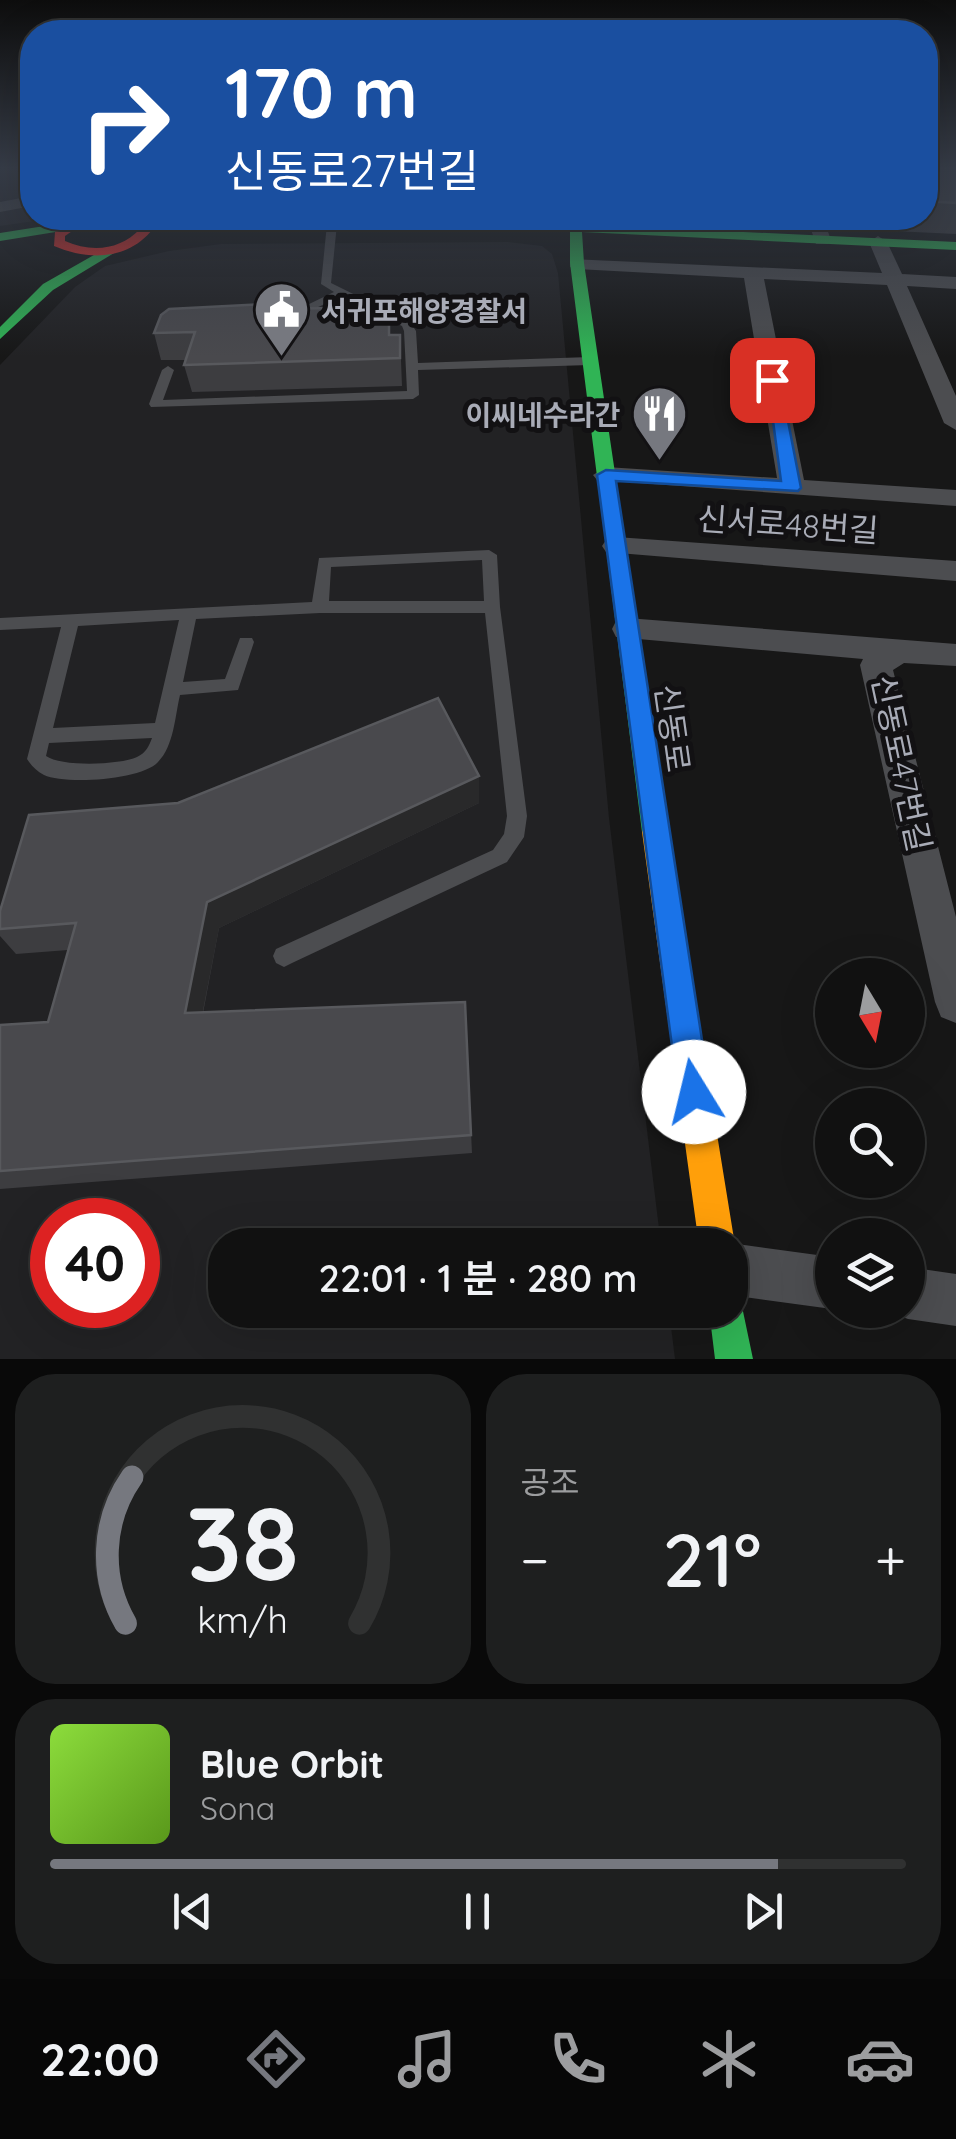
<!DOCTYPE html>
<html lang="ko">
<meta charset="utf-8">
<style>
:root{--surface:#111;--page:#1e1f1f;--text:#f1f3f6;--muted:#9c9d9f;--line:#303131;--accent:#76787f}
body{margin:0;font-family:Quicksand,"Noto Sans KR",sans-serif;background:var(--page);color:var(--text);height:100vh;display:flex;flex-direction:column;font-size:38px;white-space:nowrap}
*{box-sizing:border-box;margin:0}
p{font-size:32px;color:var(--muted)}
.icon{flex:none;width:55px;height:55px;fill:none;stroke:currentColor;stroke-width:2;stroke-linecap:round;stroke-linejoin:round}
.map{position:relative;height:1359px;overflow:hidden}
.sheet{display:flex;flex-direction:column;gap:15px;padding:15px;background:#090909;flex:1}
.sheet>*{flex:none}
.top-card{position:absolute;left:20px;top:20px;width:918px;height:210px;border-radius:40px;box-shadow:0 10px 40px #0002,0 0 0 2px var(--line);background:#1a4fa0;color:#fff;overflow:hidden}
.needle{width:65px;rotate:170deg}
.controls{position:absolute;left:815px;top:958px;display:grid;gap:20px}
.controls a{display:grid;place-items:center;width:110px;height:110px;border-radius:50%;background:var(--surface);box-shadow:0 10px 40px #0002,0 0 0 2px var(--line);font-size:50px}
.speed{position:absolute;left:30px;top:1198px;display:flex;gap:20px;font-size:50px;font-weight:700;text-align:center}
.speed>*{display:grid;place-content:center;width:130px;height:130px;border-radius:50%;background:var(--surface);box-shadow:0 10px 40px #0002,0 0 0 2px var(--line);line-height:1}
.speed .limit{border:15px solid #d22;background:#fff;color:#111}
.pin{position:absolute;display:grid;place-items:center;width:85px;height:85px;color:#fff;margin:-42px;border-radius:20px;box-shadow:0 5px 15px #0006}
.me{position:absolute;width:110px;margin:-55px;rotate:351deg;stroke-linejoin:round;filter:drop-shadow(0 0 8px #0008)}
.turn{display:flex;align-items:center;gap:35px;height:210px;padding:0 40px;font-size:45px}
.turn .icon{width:130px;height:130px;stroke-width:2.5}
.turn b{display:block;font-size:70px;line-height:85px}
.big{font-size:75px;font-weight:600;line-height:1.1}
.sheet .tile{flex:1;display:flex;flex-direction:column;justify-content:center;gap:15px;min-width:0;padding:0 35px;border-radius:40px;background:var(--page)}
.sheet .dial{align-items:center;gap:0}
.dial svg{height:260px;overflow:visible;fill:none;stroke:var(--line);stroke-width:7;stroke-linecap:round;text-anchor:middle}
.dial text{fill:var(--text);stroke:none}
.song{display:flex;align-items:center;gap:30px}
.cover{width:120px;height:120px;border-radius:15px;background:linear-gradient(135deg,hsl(90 70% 55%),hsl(90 70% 35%))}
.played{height:10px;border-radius:5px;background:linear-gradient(90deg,var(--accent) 85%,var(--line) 85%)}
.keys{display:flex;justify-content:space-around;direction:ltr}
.heat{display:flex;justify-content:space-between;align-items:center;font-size:55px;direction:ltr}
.sheet .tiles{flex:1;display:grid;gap:15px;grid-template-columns:1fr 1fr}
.tile:last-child{grid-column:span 2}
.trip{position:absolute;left:208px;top:1228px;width:540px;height:100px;border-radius:40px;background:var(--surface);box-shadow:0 10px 40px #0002,0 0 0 2px var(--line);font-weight:600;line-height:100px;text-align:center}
.tabs{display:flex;height:160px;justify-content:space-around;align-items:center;background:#070707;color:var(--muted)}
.tabs .icon{width:70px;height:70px}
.tabs .on{color:var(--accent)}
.tabs b{font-size:45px;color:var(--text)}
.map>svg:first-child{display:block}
</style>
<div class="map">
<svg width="956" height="1359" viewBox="0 0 956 1359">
<rect width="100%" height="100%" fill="#171717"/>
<g fill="#222224" fill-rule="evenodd">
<path d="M 0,167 L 32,167 L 32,218 L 56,218 L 0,226 Z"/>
<path d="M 508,242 L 542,246 L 552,254 L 558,273 L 609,818 L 661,1245 L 225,1245 L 225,1310 L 669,1310 L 675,1359 L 0,1359 L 0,365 L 75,287 L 105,266 L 169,251 L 221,244 ZM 52,1220 L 138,1220 L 138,1305 L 52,1305 Z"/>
</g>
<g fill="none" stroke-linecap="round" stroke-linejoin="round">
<g fill="#4c4d50" fill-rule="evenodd">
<path d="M 332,221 L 337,224 L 331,283 L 410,322 L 416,331 L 418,363 L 590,357 L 596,361 L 590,365 L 418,370 L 419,395 L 413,399 L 151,407 L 149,404 L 162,370 L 168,366 L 174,370 L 163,400 L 407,391 L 404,331 L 402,326 L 342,296 L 288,321 L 278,319 L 334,292 L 321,284 L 327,224 Z"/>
<path d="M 489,550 L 497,555 L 500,607 L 527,816 L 524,837 L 507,862 L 292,963 L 284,967 L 276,963 L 273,956 L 276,949 L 493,850 L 504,834 L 507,816 L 485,613 L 320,613 L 196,619 L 183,682 L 225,679 L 240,638 L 252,638 L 254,642 L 238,690 L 180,695 C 175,716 174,746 158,762 C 142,780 65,785 44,775 C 36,771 31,765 27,759 L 61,627 L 0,630 L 0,618 L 312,602 L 319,558 ZM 482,560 L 484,601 L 329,601 L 331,567 ZM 179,620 L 155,723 L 53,728 L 78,626 ZM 152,738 C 149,746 146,753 137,757 C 120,765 61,767 46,756 L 49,743 Z"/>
</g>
<g fill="#4c4d50" fill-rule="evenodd">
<path d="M 32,196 L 32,206 L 0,212 L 0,202 Z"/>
<path d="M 807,218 L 823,218 L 831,240 L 828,244 L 816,244 Z"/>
<path d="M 878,236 L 887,242 L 902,274 L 956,277 L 956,289 L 907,286 L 956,396 L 956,430 L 944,423 L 887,285 L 764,279 L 804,480 L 956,490 L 956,506 L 597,480 L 593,475 L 606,467 L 777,478 L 744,278 L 577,269 L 570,267 L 570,259 L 882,273 L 869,242 Z"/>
<path d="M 616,537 L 956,561 L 956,581 L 606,552 L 602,546 L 606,540 Z"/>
<path d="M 627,618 L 956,644 L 956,666 L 904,663 L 893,670 L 956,917 L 956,1023 L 941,1017 L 935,1002 L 860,665 L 863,659 L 616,637 L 612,629 L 616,621 Z"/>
<path d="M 730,1243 L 832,1257 L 832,1309 L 730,1295 L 730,1245 L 726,1245 Z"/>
<path d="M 908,1267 L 956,1274 L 956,1326 L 908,1319 L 889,1312 L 908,1310 Z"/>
</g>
<g fill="#30b455" fill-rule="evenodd">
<path d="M 134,218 L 576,224 L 956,242 L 956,250 L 582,232 L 584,263 L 668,832 L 664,840 L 655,843 L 646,840 L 642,832 L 570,263 L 570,232 L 138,224 L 134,223 Z"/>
<path d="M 70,222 L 74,223 L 74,229 L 0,241 L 0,233 Z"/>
<path d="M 108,247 L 119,250 L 53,290 L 0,339 L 0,327 L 43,284 Z"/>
<path d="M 730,1293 L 740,1297 L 753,1359 L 715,1359 L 709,1310 L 730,1310 Z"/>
</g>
<path fill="#ff9f0a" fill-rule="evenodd" d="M 655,821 L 664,824 L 668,832 L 735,1245 L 730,1256 L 730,1245 L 699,1245 L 642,832 L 646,824 Z"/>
<path fill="#e5322d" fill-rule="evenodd" d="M 86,218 L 105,218 L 78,227 L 65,236 L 65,241 C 92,253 120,250 140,229 L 122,218 L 145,218 L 153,229 C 128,260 89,261 54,246 L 55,232 L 70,221 Z"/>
</g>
<g fill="#3d3d40">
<path d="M 925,167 L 956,167 L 956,234 L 831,228 L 825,218 L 925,218 Z"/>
<path d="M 720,218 L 808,218 L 805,228 L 721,224 Z"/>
<path d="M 277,309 L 391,335 L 400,335 L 402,386 L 192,392 L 184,365 L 186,360 L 161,360 L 154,333 Z"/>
<path d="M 479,776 L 479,803 L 219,928 L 203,1013 L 465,1002 L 472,1153 L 0,1189 L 0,1025 L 48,1022 L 68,950 L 16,954 L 0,936 L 0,911 L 178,803 Z"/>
</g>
<path fill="#29292a" d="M 479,776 L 479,803 L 219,928 L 198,1036 L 185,1013 L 207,902 Z"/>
<g fill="#49494d" stroke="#58595d" stroke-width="2.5">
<path d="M 925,167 L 956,167 L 956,203 L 925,201 Z"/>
<path d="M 267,304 L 277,309 L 389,307 L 389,335 L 400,335 L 400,358 L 184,365 L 195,332 L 154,333 L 161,315 L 169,309 Z"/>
<path d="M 438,698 L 479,776 L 207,902 L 185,1013 L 465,1002 L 471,1135 L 0,1171 L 0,1025 L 48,1022 L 76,923 L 0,929 L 0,911 L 29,815 L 178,803 Z"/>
</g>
<linearGradient id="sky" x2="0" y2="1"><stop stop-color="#0d0d0d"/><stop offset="0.47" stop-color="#363c47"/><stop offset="1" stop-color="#363c47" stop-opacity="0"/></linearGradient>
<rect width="956" height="357" fill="url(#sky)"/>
<path fill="#1a73e8" stroke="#114b97" stroke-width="2.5" d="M 767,376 L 780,380 L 801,488 L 798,491 L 616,481 L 710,1092 L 706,1104 L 694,1108 L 683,1104 L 678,1092 L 597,475 L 606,470 L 781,481 Z"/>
<defs>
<symbol id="civic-pin" viewBox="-11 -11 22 30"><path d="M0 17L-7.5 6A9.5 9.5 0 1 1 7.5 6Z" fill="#76787f" stroke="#121113"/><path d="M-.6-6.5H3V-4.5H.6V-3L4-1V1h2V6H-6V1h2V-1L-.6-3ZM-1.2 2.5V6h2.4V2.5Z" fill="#fff"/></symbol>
<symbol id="restaurant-pin" viewBox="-11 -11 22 30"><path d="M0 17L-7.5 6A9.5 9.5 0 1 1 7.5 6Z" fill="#76787f" stroke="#121113"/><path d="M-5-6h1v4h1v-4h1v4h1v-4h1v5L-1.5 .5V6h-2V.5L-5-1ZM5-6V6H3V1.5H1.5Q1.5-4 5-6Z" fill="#fff"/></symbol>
</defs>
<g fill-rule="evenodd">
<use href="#civic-pin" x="250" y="278" width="63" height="86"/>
<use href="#restaurant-pin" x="628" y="382" width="63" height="86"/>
</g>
<g text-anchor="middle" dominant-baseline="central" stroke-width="10" stroke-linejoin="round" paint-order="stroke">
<g font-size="28" font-weight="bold" fill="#a9acb7" stroke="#121113" text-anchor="start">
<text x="321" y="310">서귀포해양경찰서</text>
<text x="620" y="414" text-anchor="end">이씨네수라간</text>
</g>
<g font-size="32" fill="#a9acb7" stroke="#121113">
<text transform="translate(788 524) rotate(4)">신서로48번길</text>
<text transform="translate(673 728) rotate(82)">신동로</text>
<text transform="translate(902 763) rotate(78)">신동로47번길</text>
</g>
</g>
</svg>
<div class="controls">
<a><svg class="needle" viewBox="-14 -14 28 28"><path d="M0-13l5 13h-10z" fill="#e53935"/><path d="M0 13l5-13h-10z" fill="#9c9d9f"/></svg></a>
<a><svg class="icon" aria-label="search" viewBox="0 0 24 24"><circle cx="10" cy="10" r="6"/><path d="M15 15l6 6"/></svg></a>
<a><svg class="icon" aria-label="layers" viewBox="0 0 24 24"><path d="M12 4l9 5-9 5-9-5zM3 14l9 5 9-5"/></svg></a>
</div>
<div class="speed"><div class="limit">40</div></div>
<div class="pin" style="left:772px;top:380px;background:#d93025"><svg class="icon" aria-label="arrive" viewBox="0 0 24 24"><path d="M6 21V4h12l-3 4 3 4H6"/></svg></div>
<svg class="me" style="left:694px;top:1092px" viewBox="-20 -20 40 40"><circle r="19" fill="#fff"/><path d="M0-13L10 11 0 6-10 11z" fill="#1a73e8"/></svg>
<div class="trip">22:01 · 1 분 · 280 m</div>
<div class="top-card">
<div class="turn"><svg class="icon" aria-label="right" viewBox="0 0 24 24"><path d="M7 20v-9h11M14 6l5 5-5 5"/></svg><div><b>170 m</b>신동로27번길</div></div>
</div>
</div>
<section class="sheet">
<div class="tiles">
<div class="tile dial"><svg viewBox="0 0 100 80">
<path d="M14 69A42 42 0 1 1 86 69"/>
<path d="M14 69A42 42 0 0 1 16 24" stroke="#76787f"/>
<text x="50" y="56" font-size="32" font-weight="700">38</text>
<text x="50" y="72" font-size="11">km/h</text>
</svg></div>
<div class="tile"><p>공조</p>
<div class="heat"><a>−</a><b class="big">21°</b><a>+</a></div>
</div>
<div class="tile">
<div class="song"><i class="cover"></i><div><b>Blue Orbit</b><p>Sona</p></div></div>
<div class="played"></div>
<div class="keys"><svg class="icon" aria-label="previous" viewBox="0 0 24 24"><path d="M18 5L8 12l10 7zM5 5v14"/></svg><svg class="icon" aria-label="pause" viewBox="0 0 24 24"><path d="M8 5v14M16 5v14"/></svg><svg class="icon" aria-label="next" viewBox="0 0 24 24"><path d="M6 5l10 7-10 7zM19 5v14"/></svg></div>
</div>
</div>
</section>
<nav class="tabs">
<b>22:00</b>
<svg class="icon on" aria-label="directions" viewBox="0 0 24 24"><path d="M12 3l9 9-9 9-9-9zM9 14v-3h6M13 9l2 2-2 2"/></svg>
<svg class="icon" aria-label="music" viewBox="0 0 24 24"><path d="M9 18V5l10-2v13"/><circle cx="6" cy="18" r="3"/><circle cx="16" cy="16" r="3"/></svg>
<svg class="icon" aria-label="phone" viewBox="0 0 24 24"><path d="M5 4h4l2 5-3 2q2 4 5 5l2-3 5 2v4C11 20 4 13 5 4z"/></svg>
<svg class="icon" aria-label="climate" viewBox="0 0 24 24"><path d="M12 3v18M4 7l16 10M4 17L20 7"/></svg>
<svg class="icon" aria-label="car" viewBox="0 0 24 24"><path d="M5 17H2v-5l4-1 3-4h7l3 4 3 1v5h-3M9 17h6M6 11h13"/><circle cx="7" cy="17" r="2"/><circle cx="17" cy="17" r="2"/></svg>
</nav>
